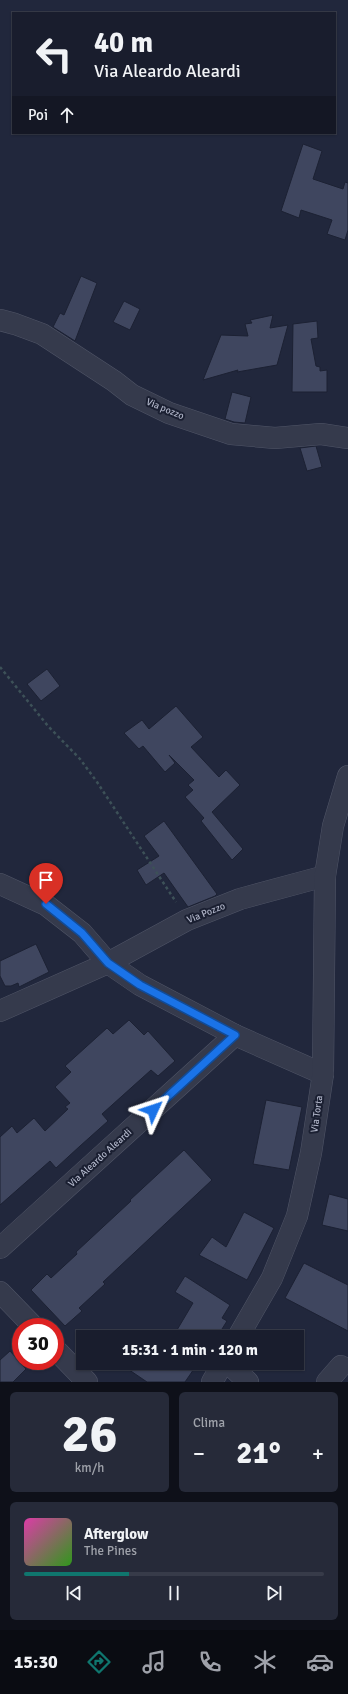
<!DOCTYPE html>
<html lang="it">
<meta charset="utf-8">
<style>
:root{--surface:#191d2d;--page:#262a39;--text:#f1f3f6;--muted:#9fa2aa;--line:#373b49;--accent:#0f766e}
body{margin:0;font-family:Signika,sans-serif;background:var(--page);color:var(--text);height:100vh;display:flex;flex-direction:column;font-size:15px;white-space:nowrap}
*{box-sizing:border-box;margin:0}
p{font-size:13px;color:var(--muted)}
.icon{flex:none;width:22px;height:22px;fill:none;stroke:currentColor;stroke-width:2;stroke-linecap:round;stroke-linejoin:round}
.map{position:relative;height:1382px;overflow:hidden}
.drawer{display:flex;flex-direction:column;gap:10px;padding:10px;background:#0e1019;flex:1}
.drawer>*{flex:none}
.top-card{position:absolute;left:12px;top:12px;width:324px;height:122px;border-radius:0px;box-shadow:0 1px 3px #0004,0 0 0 1px var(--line);background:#191d2d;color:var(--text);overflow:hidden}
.speed{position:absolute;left:12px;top:1318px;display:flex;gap:8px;font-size:20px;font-weight:700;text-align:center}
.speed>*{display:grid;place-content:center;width:52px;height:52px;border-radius:50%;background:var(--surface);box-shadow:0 1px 3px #0004,0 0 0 1px var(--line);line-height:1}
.speed .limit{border:6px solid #d22;background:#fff;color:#111}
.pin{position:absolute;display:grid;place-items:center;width:34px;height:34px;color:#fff;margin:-41px -17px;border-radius:50% 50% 50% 0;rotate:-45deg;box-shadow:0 0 4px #0007}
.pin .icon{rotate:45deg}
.me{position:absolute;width:44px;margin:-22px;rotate:48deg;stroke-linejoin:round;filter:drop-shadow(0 0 3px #0008)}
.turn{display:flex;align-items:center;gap:14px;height:84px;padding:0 16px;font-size:18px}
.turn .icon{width:52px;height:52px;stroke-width:2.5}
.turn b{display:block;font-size:28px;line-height:34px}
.then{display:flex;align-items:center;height:38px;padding:0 16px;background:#0003;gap:8px;font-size:15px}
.big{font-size:30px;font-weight:700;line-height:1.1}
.drawer .tile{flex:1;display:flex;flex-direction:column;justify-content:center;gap:6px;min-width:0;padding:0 14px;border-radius:6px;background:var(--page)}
.drawer .dial{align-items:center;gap:0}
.dial b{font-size:52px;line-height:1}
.song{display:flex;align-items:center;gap:12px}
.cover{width:48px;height:48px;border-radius:6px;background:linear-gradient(135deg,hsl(320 70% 55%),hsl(110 70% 35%))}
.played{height:4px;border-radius:2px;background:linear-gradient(90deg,var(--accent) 35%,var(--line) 35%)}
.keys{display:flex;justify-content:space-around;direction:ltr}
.heat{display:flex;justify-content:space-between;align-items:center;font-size:22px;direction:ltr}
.drawer .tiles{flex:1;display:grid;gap:10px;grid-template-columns:1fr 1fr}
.tile:last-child{grid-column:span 2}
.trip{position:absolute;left:76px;top:1330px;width:228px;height:40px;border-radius:0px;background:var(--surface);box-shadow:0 1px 3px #0004,0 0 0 1px var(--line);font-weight:700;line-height:40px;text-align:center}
.menu{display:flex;height:64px;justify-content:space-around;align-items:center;background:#0a0c12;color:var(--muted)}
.menu .icon{width:28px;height:28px}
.menu .on{color:var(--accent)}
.menu b{font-size:18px;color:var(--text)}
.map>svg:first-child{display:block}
</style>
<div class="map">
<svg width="348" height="1382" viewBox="0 0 348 1382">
<rect width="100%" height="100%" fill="#21273c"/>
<g fill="#3f465f" stroke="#1c2133">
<path d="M 303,144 L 322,151 L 313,179 L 343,189 L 345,182 L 348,183 L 348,230 L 345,240 L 327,234 L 332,220 L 301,210 L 299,218 L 281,211 Z"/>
<path d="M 81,276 L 97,283 L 75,341 L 53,327 L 60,313 L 64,315 Z"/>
<path d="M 124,301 L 140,309 L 130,330 L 113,322 Z"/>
<path d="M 273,315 L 270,328 L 288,325 L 277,365 L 237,372 L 238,370 L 203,380 L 221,335 L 248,336 L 245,324 L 252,323 L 250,320 Z"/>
<path d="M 317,321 L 318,338 L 311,339 L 316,366 L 320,367 L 320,371 L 327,370 L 327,392 L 292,392 L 293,324 Z"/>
<path d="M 232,392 L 251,397 L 245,423 L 234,422 L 225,419 Z"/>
<path d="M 316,446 L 322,467 L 307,471 L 300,448 Z"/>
<path d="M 47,669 L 60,686 L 41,701 L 27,684 Z"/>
<path d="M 176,706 L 203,737 L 191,747 L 219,777 L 226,770 L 240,785 L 212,812 L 243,849 L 232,860 L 201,821 L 204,818 L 185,797 L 193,790 L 188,785 L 194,780 L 169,755 L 175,763 L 165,772 L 143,746 L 139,749 L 124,733 L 142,720 L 149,729 Z"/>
<path d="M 164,821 L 217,894 L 215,896 L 188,907 L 164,873 L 146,885 L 137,870 L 159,856 L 144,836 Z"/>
<path d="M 36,944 L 49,972 L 19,987 L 18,983 L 11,986 L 5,986 L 0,976 L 0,961 Z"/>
<path d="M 129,1020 L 144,1035 L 148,1031 L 175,1061 L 158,1076 L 151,1070 L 102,1114 L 108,1121 L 80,1146 L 56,1168 L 50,1161 L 0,1205 L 0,1137 L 12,1126 L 17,1133 L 34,1118 L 45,1131 L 68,1109 L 65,1107 L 70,1103 L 55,1087 L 71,1072 L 65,1066 L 107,1028 L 113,1034 Z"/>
<path d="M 266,1100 L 302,1107 L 289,1170 L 253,1164 Z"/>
<path d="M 184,1150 L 212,1180 L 103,1282 L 105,1284 L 79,1308 L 82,1311 L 65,1326 L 31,1290 L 47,1274 L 51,1278 L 77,1254 L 76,1252 L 131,1201 L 130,1200 Z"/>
<path d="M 329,1194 L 348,1199 L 348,1231 L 322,1225 Z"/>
<path d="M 244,1212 L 274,1228 L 247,1280 L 199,1255 L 212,1237 L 226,1247 Z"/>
<path d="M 304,1263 L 348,1285 L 348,1331 L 285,1298 Z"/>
<path d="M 185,1276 L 230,1305 L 222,1318 L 227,1321 L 217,1337 L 189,1337 L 177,1330 L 193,1303 L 175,1292 Z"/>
<path d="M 10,1351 L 26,1369 L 13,1382 L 0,1382 L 0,1360 Z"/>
<path d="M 119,1363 L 198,1363 L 185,1382 L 147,1382 Z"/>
</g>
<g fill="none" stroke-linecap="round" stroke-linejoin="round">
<defs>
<g id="minor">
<path d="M 0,320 L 15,324 L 42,334 L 114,381 L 132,395 L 169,413 L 231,434 L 275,438 L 321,434 L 348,438"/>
<path d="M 0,884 L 46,905 L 82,933 L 108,963 L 140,985 L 235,1035"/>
<path d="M 0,1011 L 108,963 L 187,920 L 240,899 L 325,876"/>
<path d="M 0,1248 L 235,1035 L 323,1074"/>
<path d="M 0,1292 L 34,1327"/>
<path d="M 238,1337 L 272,1278 L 297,1216 L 311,1153 L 323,1074 L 325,876 L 333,826 L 348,776"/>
<path d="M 55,1349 L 87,1382"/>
<path d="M 228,1363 L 248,1382"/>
<path d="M 212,1382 L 223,1363"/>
<path d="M 327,1382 L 341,1366"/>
</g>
</defs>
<use href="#minor" stroke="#505567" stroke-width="22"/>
<path stroke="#3d5158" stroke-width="2.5" stroke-dasharray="3 3" stroke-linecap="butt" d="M 0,667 L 48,726 L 80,759 L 97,782 L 176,902"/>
<use href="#minor" stroke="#353a4c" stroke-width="21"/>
</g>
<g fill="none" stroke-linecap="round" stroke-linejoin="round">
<defs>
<path id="route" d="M 46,904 L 82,933 L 108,963 L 140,985 L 235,1035 L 153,1110"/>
</defs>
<use href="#route" stroke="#114b97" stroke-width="10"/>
<use href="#route" stroke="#1a73e8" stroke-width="7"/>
</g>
<g text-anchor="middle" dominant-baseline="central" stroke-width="4" stroke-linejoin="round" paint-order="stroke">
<g font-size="10" fill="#b0b5c8" stroke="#1a1f31">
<text transform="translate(165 409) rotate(23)">Via pozzo</text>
<text transform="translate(206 913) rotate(-22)">Via Pozzo</text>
<text transform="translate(317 1114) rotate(-82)">Via Torta</text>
<text transform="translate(100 1158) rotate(-42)">Via Aleardo Aleardi</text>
</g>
</g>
</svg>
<div class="speed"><div class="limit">30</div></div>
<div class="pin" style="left:46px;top:904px;background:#d93025"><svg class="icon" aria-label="arrive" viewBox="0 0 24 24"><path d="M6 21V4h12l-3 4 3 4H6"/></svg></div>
<svg class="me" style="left:153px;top:1110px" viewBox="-20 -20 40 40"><path d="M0-17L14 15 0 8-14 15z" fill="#1a73e8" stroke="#fff" stroke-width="4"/></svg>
<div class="trip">15:31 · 1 min · 120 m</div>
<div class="top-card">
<div class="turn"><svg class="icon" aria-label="left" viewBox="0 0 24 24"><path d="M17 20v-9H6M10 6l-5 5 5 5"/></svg><div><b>40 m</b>Via Aleardo Aleardi</div></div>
<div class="then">Poi<svg class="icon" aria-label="ahead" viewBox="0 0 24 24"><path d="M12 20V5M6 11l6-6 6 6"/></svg></div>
</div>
</div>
<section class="drawer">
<div class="tiles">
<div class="tile dial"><b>26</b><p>km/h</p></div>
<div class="tile"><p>Clima</p>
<div class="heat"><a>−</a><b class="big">21°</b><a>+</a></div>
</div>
<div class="tile">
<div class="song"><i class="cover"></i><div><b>Afterglow</b><p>The Pines</p></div></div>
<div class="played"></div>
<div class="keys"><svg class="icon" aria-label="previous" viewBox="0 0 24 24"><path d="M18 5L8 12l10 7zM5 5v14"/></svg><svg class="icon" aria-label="pause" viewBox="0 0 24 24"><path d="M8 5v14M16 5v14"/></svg><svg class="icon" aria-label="next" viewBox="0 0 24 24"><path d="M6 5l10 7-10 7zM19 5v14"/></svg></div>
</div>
</div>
</section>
<nav class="menu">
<b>15:30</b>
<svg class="icon on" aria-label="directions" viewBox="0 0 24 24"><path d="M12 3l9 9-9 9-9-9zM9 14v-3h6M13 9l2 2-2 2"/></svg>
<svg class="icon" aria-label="music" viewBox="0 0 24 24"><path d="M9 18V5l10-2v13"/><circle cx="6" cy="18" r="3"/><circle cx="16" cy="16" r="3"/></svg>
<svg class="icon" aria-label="phone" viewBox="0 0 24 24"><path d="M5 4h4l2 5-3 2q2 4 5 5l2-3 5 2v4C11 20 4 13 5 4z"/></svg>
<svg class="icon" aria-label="climate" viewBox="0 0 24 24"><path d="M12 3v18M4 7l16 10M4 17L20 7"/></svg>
<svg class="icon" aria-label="car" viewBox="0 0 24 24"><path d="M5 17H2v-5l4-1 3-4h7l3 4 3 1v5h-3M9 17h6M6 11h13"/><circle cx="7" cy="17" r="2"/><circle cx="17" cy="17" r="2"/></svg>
</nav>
